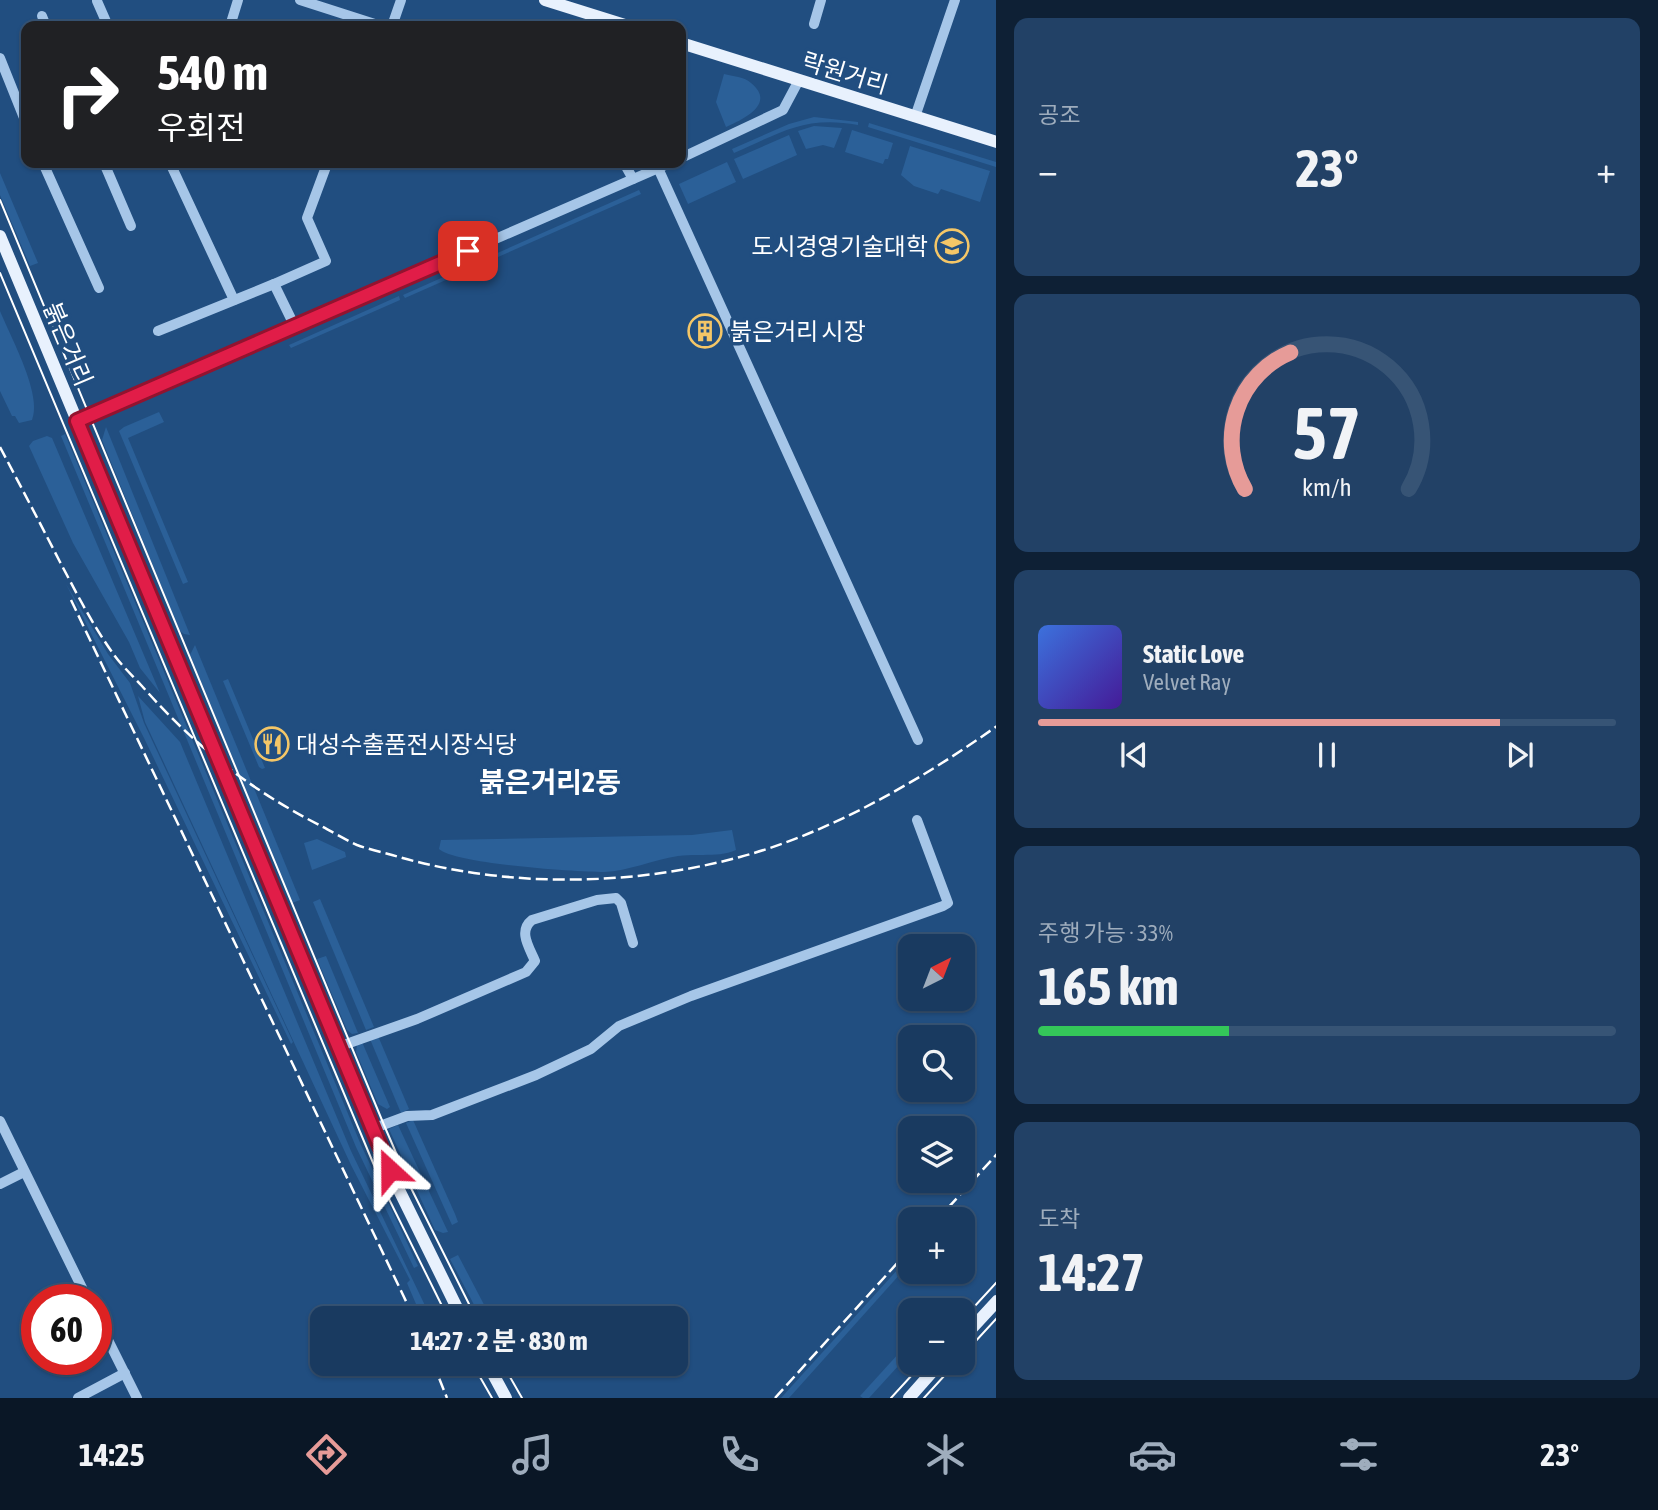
<!DOCTYPE html>
<html lang="ko">
<meta charset="utf-8">
<style>
:root{--surface:#193a60;--page:#224166;--text:#f1f3f6;--muted:#9fadbd;--line:#375475;--accent:#e69b98}
body{margin:0;font-family:"Asap Condensed","Noto Sans KR",sans-serif;background:var(--page);color:var(--text);height:100vh;display:flex;flex-direction:column;font-size:26px;white-space:nowrap}
*{box-sizing:border-box;margin:0}
p{font-size:23px;color:var(--muted)}
.icon{flex:none;width:38px;height:38px;fill:none;stroke:currentColor;stroke-width:2;stroke-linecap:round;stroke-linejoin:round}
.map{position:relative;flex:1;overflow:hidden}
.details{display:flex;flex-direction:column;gap:18px;padding:18px;background:#0e2035;width:662px}
.details>*{flex:none}
.banner{position:absolute;left:21px;top:21px;width:665px;height:147px;border-radius:14px;box-shadow:0 2px 5px #0004,0 0 0 2px var(--line);background:#202124;color:#fff;overflow:hidden}
.needle{width:46px;rotate:42deg}
.controls{position:absolute;left:898px;top:934px;display:grid;gap:14px}
.controls a{display:grid;place-items:center;width:77px;height:77px;border-radius:14px;background:var(--surface);box-shadow:0 2px 5px #0004,0 0 0 2px var(--line);font-size:35px}
.speed{position:absolute;left:21px;top:1284px;display:flex;gap:14px;font-size:35px;font-weight:700;text-align:center}
.speed>*{display:grid;place-content:center;width:91px;height:91px;border-radius:50%;background:var(--surface);box-shadow:0 2px 5px #0004,0 0 0 2px var(--line);line-height:1}
.speed .limit{border:10px solid #d22;background:#fff;color:#111}
.pin{position:absolute;display:grid;place-items:center;width:60px;height:60px;color:#fff;margin:-30px;border-radius:14px;box-shadow:0 4px 10px #0006}
.me{position:absolute;width:77px;margin:-38px;rotate:336deg;stroke-linejoin:round;filter:drop-shadow(0 0 5px #0008)}
.turn{display:flex;align-items:center;gap:24px;height:147px;padding:0 21px;font-size:32px}
.turn .icon{width:91px;height:91px;stroke-width:2.5}
.turn b{display:block;font-size:49px;line-height:60px}
.big{font-size:52px;font-weight:700;line-height:1.1}
.details .tile{flex:1;display:flex;flex-direction:column;justify-content:center;gap:10px;min-width:0;padding:0 24px;border-radius:14px;background:var(--page)}
.details .dial{align-items:center;gap:0}
.dial svg{height:182px;overflow:visible;fill:none;stroke:var(--line);stroke-width:7;stroke-linecap:round;text-anchor:middle}
.dial text{fill:var(--text);stroke:none}
.song{display:flex;align-items:center;gap:21px}
.cover{width:84px;height:84px;border-radius:10px;background:linear-gradient(135deg,hsl(220 70% 55%),hsl(260 70% 35%))}
.played{height:7px;border-radius:4px;background:linear-gradient(90deg,var(--accent) 80%,var(--line) 80%)}
.keys{display:flex;justify-content:space-around;direction:ltr}
.heat{display:flex;justify-content:space-between;align-items:center;font-size:38px;direction:ltr}
.charge{height:10px;border-radius:5px;background:linear-gradient(90deg,#34c759 33%,var(--line) 0)}
.trip{position:absolute;left:310px;top:1306px;width:378px;height:70px;border-radius:14px;background:var(--surface);box-shadow:0 2px 5px #0004,0 0 0 2px var(--line);font-weight:700;line-height:70px;text-align:center}
.tab-bar{display:flex;height:112px;justify-content:space-around;align-items:center;background:#0a1726;color:var(--muted)}
.tab-bar .icon{width:49px;height:49px}
.tab-bar .on{color:var(--accent)}
.tab-bar b{font-size:32px;color:var(--text)}
main{display:flex;flex:1;min-height:0}
.map>svg:first-child{display:block}
</style>
<main>
<div class="map">
<svg width="997" height="1398" viewBox="0 0 997 1398">
<rect width="100%" height="100%" fill="#214e80"/>
<g fill="#2b6098">
<path d="M 724,74 C 732,76 745,77 751,83 C 777,104 742,120 726,127 L 716,102 Z"/>
<path d="M 814,117 L 858,122 L 858,125 C 805,115 780,133 734,153 L 732,149 L 789,124 Z"/>
<path d="M 869,123 L 996,162 L 996,167 L 868,127 Z"/>
<path d="M 814,126 L 842,128 L 834,148 L 823,145 L 806,149 L 798,131 Z"/>
<path d="M 852,130 L 893,143 L 888,159 L 885,159 L 883,164 L 845,152 Z"/>
<path d="M 789,135 L 797,155 L 743,179 L 734,159 Z"/>
<path d="M 910,146 L 990,171 L 980,202 L 941,189 L 938,194 L 914,186 L 901,175 Z"/>
<path d="M 727,162 L 736,182 L 688,204 L 679,184 Z"/>
<path d="M 0,173 L 38,263 L 30,266 L 0,195 Z"/>
<path d="M 639,190 L 641,194 L 405,298 L 403,295 Z"/>
<path d="M 399,296 L 400,300 L 291,348 L 289,345 Z"/>
<path d="M 0,311 C 10,336 43,395 32,420 L 19,423 L 15,416 L 12,416 L 0,391 Z"/>
<path d="M 159,412 L 164,422 L 128,438 L 188,582 L 183,584 L 119,431 L 124,427 Z"/>
<path d="M 106,427 L 190,635 L 184,634 L 179,630 L 102,440 Z"/>
<path d="M 65,434 L 361,1145 L 418,1266 L 414,1268 L 356,1147 L 61,436 Z"/>
<path d="M 47,436 L 52,438 L 160,693 L 140,668 L 129,642 L 73,543 L 29,446 L 33,441 Z"/>
<path d="M 66,584 L 108,654 L 130,683 L 144,723 L 293,1042 L 291,1044 L 144,738 Z"/>
<path d="M 195,645 L 300,900 L 292,903 L 190,655 Z"/>
<path d="M 228,679 L 265,768 L 262,769 L 259,767 L 223,681 Z"/>
<path d="M 138,696 L 180,742 L 351,1151 L 431,1318 L 422,1318 L 407,1283 L 410,1280 L 351,1165 L 145,722 Z"/>
<path d="M 732,830 L 736,850 C 718,858 697,853 678,856 C 653,860 628,871 604,872 C 577,872 455,864 439,849 L 441,840 L 692,835 Z"/>
<path d="M 317,839 L 345,852 L 346,857 L 312,870 L 304,843 Z"/>
<path d="M 320,899 L 374,1027 L 366,1030 L 313,902 Z"/>
<path d="M 326,956 L 358,1033 L 352,1034 L 347,1030 L 317,959 Z"/>
<path d="M 378,1036 L 409,1109 L 401,1113 L 370,1039 Z"/>
<path d="M 362,1042 L 390,1107 L 387,1109 L 378,1104 L 356,1052 L 357,1045 Z"/>
<path d="M 413,1120 L 455,1214 L 458,1222 L 452,1225 L 406,1123 Z"/>
<path d="M 398,1125 L 448,1232 L 443,1233 L 435,1230 L 389,1129 Z"/>
<path d="M 458,1255 L 491,1318 L 481,1318 L 450,1259 Z"/>
<path d="M 910,1256 L 910,1263 L 789,1398 L 781,1398 Z"/>
<path d="M 910,1341 L 910,1353 L 869,1398 L 863,1398 L 860,1396 Z"/>
</g>
<g fill="none" stroke-linecap="round" stroke-linejoin="round">
<g stroke="#a6c6e8" stroke-width="10">
<path d="M 300,0 L 381,26"/>
<path d="M 97,1 L 108,26"/>
<path d="M 42,16 L 46,26"/>
<path d="M 814,24 L 821,0"/>
<path d="M 230,26 L 238,0"/>
<path d="M 392,26 L 401,0"/>
<path d="M 0,58 L 26,123"/>
<path d="M 915,117 L 955,0"/>
<path d="M 681,158 L 783,110 L 799,80"/>
<path d="M 43,163 L 99,288"/>
<path d="M 104,163 L 131,226"/>
<path d="M 170,163 L 234,300"/>
<path d="M 541,163 L 542,163"/>
<path d="M 624,163 L 633,179"/>
<path d="M 658,168 L 918,740"/>
<path d="M 274,284 L 326,261 L 307,218 L 327,164"/>
<path d="M 158,331 L 274,284 L 295,327"/>
<path d="M 77,421 L 670,163"/>
<path d="M 338,1047 L 417,1019 L 526,972 L 535,961 C 529,947 518,931 532,920 L 597,900 L 616,898 L 621,903 L 633,943"/>
<path d="M 0,1121 L 88,1300"/>
<path d="M 372,1129 L 407,1116 L 432,1115 L 536,1075 L 591,1049 L 619,1026 L 691,996 L 943,906 L 948,903 L 917,820"/>
<path d="M 0,1184 L 24,1172"/>
<path d="M 96,1316 L 137,1398"/>
<path d="M 78,1398 L 125,1373"/>
</g>
<g stroke="#e8f1fd" stroke-width="12">
<path d="M 545,0 L 628,26"/>
<path d="M 681,43 L 997,142"/>
<path d="M 0,236 L 372,1129 L 399,1190 L 462,1318"/>
<path d="M 962,1339 L 997,1301"/>
<path d="M 487,1363 L 506,1398"/>
<path d="M 909,1398 L 940,1363"/>
</g>
<g stroke="#fff" stroke-width="2">
<path d="M 0,200 L 384,1125 L 412,1190 L 476,1318"/>
<path d="M 0,273 L 384,1189 L 448,1318"/>
<path d="M 962,1320 L 997,1282"/>
<path d="M 962,1356 L 997,1318"/>
<path d="M 472,1363 L 492,1398"/>
<path d="M 502,1363 L 522,1398"/>
<path d="M 891,1398 L 923,1363"/>
<path d="M 924,1398 L 956,1363"/>
</g>
<g stroke="#fff" stroke-width="2.5" stroke-dasharray="12 5" stroke-linecap="butt">
<path d="M 0,447 C 20,485 40,523 60,562 C 76,592 92,624 112,652 C 120,664 131,674 141,685 C 195,746 246,787 319,825 C 331,831 344,839 357,845 C 368,849 381,852 392,855 C 503,888 628,887 740,857 C 830,833 921,780 997,726"/>
<path d="M 71,600 L 414,1318"/>
<path d="M 937,1220 L 997,1154"/>
<path d="M 433,1363 L 447,1398"/>
<path d="M 775,1398 L 910,1249"/>
</g>
</g>
<g fill="none" stroke-linecap="round" stroke-linejoin="round">
<defs>
<path id="route" d="M 390,1170 L 77,421 L 468,251"/>
</defs>
<use href="#route" stroke="#92132f" stroke-width="18"/>
<use href="#route" stroke="#e11d48" stroke-width="12"/>
</g>
<defs>
<symbol id="school-ring" viewBox="-11 -11 22 22"><circle r="9.5" fill="#214e80" stroke="#f4c667" stroke-width="1.5"/><path d="M0-5L7-2L0 1L-7-2ZM-4 1L0 2.5L4 1V4Q0 6-4 4Z" fill="#f4c667"/></symbol>
<symbol id="building-ring" viewBox="-11 -11 22 22"><circle r="9.5" fill="#214e80" stroke="#f4c667" stroke-width="1.5"/><path d="M-4-6H4V6H1V3H-1V6H-4ZM-2.5-4.3h1.7v1.8h-1.7ZM.8-4.3h1.7v1.8H.8ZM-2.5-1h1.7V.8h-1.7ZM.8-1h1.7V.8H.8Z" fill="#f4c667"/></symbol>
<symbol id="restaurant-ring" viewBox="-11 -11 22 22"><circle r="9.5" fill="#214e80" stroke="#f4c667" stroke-width="1.5"/><path d="M-5-6h1v4h1v-4h1v4h1v-4h1v5L-1.5 .5V6h-2V.5L-5-1ZM5-6V6H3V1.5H1.5Q1.5-4 5-6Z" fill="#f4c667"/></symbol>
</defs>
<g fill-rule="evenodd">
<use href="#school-ring" x="933" y="227" width="38" height="38"/>
<use href="#building-ring" x="686" y="312" width="38" height="38"/>
<use href="#restaurant-ring" x="253" y="725" width="38" height="38"/>
</g>
<g text-anchor="middle" dominant-baseline="central" stroke-width="7" stroke-linejoin="round" paint-order="stroke">
<g font-size="24" fill="#fff" stroke="#214e80">
<text transform="translate(845 73) rotate(17)">락원거리</text>
<text transform="translate(68 344) rotate(67)">붉은거리</text>
</g>
<g font-size="24" fill="#fff" stroke="#214e80" text-anchor="start">
<text x="928" y="246" text-anchor="end">도시경영기술대학</text>
<text x="730" y="331">붉은거리 시장</text>
<text x="296" y="744">대성수출품전시장식당</text>
</g>
<g font-size="28" font-weight="bold" fill="#fff" stroke="#214e80">
<text x="550" y="782">붉은거리2동</text>
</g>
</g>
</svg>
<div class="controls">
<a><svg class="needle" viewBox="-14 -14 28 28"><path d="M0-13l5 13h-10z" fill="#e53935"/><path d="M0 13l5-13h-10z" fill="#9fadbd"/></svg></a>
<a><svg class="icon" aria-label="search" viewBox="0 0 24 24"><circle cx="10" cy="10" r="6"/><path d="M15 15l6 6"/></svg></a>
<a><svg class="icon" aria-label="layers" viewBox="0 0 24 24"><path d="M12 4l9 5-9 5-9-5zM3 14l9 5 9-5"/></svg></a>
<a>+</a>
<a>−</a>
</div>
<div class="speed"><div class="limit">60</div></div>
<div class="pin" style="left:468px;top:251px;background:#d93025"><svg class="icon" aria-label="arrive" viewBox="0 0 24 24"><path d="M6 21V4h12l-3 4 3 4H6"/></svg></div>
<svg class="me" style="left:390px;top:1170px" viewBox="-20 -20 40 40"><path d="M0-17L14 15 0 8-14 15z" fill="#e11d48" stroke="#fff" stroke-width="4"/></svg>
<div class="trip">14:27 · 2 분 · 830 m</div>
<div class="banner">
<div class="turn"><svg class="icon" aria-label="right" viewBox="0 0 24 24"><path d="M7 20v-9h11M14 6l5 5-5 5"/></svg><div><b>540 m</b>우회전</div></div>
</div>
</div>
<section class="details">
<div class="tile"><p>공조</p>
<div class="heat"><a>−</a><b class="big">23°</b><a>+</a></div>
</div>
<div class="tile dial"><svg viewBox="0 0 100 80">
<path d="M14 69A42 42 0 1 1 86 69"/>
<path d="M14 69A42 42 0 0 1 34 9" stroke="#e69b98"/>
<text x="50" y="56" font-size="32" font-weight="700">57</text>
<text x="50" y="72" font-size="11">km/h</text>
</svg></div>
<div class="tile">
<div class="song"><i class="cover"></i><div><b>Static Love</b><p>Velvet Ray</p></div></div>
<div class="played"></div>
<div class="keys"><svg class="icon" aria-label="previous" viewBox="0 0 24 24"><path d="M18 5L8 12l10 7zM5 5v14"/></svg><svg class="icon" aria-label="pause" viewBox="0 0 24 24"><path d="M8 5v14M16 5v14"/></svg><svg class="icon" aria-label="next" viewBox="0 0 24 24"><path d="M6 5l10 7-10 7zM19 5v14"/></svg></div>
</div>
<div class="tile"><p>주행 가능 · 33%</p><b class="big">165 km</b><div class="charge"></div></div>
<div class="tile"><p>도착</p><b class="big">14:27</b></div>
</section>
</main>
<nav class="tab-bar">
<b>14:25</b>
<svg class="icon on" aria-label="directions" viewBox="0 0 24 24"><path d="M12 3l9 9-9 9-9-9zM9 14v-3h6M13 9l2 2-2 2"/></svg>
<svg class="icon" aria-label="music" viewBox="0 0 24 24"><path d="M9 18V5l10-2v13"/><circle cx="6" cy="18" r="3"/><circle cx="16" cy="16" r="3"/></svg>
<svg class="icon" aria-label="phone" viewBox="0 0 24 24"><path d="M5 4h4l2 5-3 2q2 4 5 5l2-3 5 2v4C11 20 4 13 5 4z"/></svg>
<svg class="icon" aria-label="climate" viewBox="0 0 24 24"><path d="M12 3v18M4 7l16 10M4 17L20 7"/></svg>
<svg class="icon" aria-label="car" viewBox="0 0 24 24"><path d="M5 17H2v-5l4-1 3-4h7l3 4 3 1v5h-3M9 17h6M6 11h13"/><circle cx="7" cy="17" r="2"/><circle cx="17" cy="17" r="2"/></svg>
<svg class="icon" aria-label="filters" viewBox="0 0 24 24"><path d="M4 7h16M4 17h16"/><circle cx="9" cy="7" r="2"/><circle cx="15" cy="17" r="2"/></svg>
<b>23°</b>
</nav>
